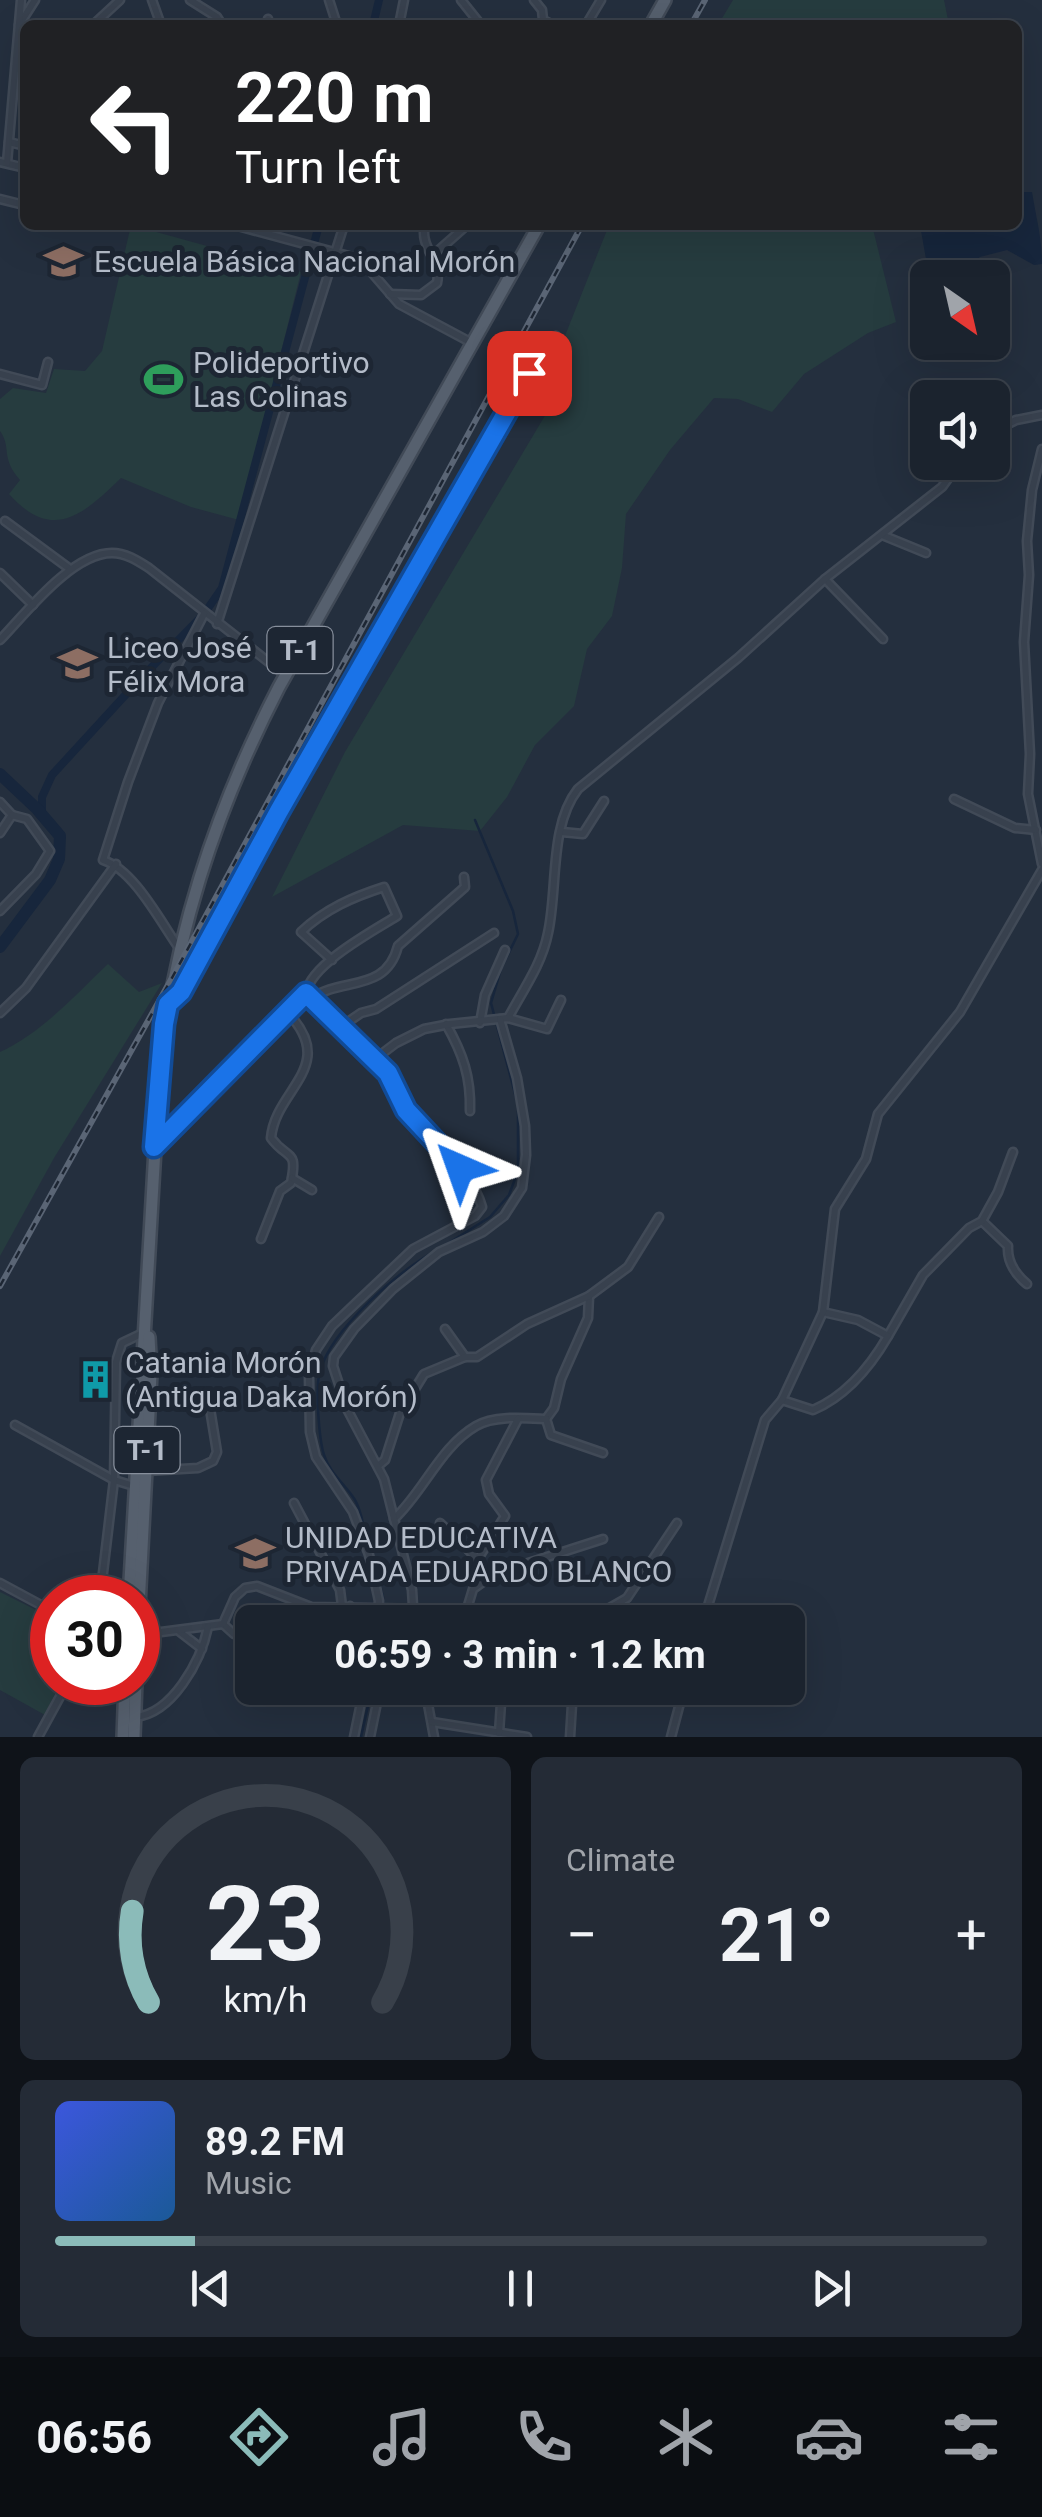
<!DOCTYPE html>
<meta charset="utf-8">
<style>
:root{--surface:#1b232e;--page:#242b36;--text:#f1f3f6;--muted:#a0a4aa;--line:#39404a;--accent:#8bbbb9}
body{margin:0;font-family:Roboto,sans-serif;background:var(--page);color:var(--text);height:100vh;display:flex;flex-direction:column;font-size:38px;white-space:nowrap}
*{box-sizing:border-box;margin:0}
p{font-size:32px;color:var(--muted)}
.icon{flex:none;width:55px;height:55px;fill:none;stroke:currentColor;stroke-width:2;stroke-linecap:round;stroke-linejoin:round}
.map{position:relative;height:1737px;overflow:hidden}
.details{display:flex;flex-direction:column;gap:20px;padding:20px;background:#0f1319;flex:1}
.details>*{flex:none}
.guide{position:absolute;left:20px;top:20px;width:1002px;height:210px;border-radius:15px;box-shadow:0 10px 40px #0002,0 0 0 2px var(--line);background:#202124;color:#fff;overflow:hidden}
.needle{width:65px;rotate:146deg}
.controls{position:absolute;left:910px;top:260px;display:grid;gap:20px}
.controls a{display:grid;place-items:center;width:100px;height:100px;border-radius:15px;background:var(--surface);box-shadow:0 10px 40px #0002,0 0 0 2px var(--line);font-size:50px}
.speed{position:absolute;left:30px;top:1575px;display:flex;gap:20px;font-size:50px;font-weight:700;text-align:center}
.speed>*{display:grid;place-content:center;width:130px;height:130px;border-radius:50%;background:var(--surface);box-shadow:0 10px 40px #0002,0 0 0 2px var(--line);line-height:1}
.speed .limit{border:15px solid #d22;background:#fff;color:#111}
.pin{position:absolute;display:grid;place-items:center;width:85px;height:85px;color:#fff;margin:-42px;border-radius:20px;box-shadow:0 5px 15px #0006}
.me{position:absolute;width:110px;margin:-55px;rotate:317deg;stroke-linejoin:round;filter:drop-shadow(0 0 8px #0008)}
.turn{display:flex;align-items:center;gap:35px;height:210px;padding:0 50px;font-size:45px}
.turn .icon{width:130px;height:130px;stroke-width:2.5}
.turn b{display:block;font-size:70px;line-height:85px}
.big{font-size:75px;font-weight:700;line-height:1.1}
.details .widget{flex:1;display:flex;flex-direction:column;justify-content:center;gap:15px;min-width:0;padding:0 35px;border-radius:15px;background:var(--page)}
.details .dial{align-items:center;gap:0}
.dial svg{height:260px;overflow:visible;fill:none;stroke:var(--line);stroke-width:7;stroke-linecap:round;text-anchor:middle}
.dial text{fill:var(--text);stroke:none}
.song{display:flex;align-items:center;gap:30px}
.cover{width:120px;height:120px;border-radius:15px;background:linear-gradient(135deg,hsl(230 70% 55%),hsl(210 70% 35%))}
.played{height:10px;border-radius:5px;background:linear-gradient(90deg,var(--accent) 15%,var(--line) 15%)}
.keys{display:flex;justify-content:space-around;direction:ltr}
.heat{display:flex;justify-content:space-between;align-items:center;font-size:55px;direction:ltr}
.details .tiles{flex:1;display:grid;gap:20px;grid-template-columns:1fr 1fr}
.widget:last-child{grid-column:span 2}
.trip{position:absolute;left:235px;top:1605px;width:570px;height:100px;border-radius:15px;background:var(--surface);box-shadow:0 10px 40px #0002,0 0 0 2px var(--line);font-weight:700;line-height:100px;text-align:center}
.tabs{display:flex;height:160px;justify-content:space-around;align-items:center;background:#0b0e12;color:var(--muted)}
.tabs .icon{width:70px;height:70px}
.tabs .on{color:var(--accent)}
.tabs b{font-size:45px;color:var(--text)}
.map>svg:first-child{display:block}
</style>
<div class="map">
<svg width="1042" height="1737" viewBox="0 0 1042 1737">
<rect width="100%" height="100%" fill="#242f3e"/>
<g fill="#263c3f">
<path d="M 733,0 L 944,0 L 949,25 L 718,25 Z"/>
<path d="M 131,225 L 301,272 L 239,520 L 191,507 L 121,478 C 82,516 52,542 9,494 L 20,480 C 0,457 12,448 0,431 L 0,399 L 13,388 L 46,393 L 54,369 L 85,371 L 102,351 Z"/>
<path d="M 609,225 L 872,225 L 896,322 L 868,333 L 804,374 L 772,412 L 738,399 L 714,398 L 670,450 L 626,514 L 622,568 L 612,616 L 587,649 L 574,706 L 535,745 L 507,797 L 480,831 L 403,825 L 272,897 L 345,752 L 556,397 L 555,361 Z"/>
<path d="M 108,964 L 139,992 L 162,983 L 54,1158 L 0,1256 L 0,1052 C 43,1032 74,996 108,964 Z"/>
<path d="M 0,1592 L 52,1618 L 52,1682 L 60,1683 L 45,1715 L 0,1690 Z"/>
</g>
<path fill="#17263c" d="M 1018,163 L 1022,169 L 1024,192 L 1032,192 C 1036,217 1042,238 1042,264 L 1034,265 L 1007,250 L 980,257 L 957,274 L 943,276 L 926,259 L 920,225 L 1018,225 Z"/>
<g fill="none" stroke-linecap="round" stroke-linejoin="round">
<g stroke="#17263c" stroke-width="2.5">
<path d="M 444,1246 L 490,1217 L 509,1195 L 518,1171 L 518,1105 L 491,1003 L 501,969 L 518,934 L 513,911 L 475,820"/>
<path d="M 368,1544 C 364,1530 362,1512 355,1500 C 345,1484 330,1474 324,1455 C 319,1439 315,1387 320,1371 C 332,1329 398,1271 437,1250"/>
<path d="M 375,1566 L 383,1597 L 383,1622"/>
<path d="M 361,1737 L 372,1688"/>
</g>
<g stroke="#17263c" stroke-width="8">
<path d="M 373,25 L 379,0"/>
<path d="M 42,815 L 42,797 L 52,775 L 141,678 L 204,614 L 222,588 L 319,225"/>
</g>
<path stroke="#17263c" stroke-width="12" d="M 0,774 L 37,809 L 60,836 L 59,859 L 50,880 L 0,947"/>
<defs>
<g id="minor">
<path d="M 152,0 L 161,25"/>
<path d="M 190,0 L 217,17 L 222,25"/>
<path d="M 329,0 L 337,25"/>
<path d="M 461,0 L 481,25"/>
<path d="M 534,0 L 542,10 L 543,20 L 553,25"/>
<path d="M 19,25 L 35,0"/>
<path d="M 93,25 L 120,0"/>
<path d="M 267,25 L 268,19"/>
<path d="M 399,25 L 404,0"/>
<path d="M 586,25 L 601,0"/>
<path d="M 9,142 L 25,146"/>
<path d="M 0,162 L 25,168"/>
<path d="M 7,163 L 21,0"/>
<path d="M 0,199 L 24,205"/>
<path d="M 234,225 L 360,259 L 399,304 L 472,343"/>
<path d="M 432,256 L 466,226"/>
<path d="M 390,294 L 421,295 L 437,283 C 442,260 419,248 425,225"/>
<path d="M 0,374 L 42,385 L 48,362"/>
<path d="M 992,432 L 1016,420 L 1042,415"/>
<path d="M 1042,449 L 1032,490 L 1027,541 L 1029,575 L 1024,642 L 1030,754 L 1028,794 L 1042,864"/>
<path d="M 5,521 L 70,569"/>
<path d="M 882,535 L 926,553"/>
<path d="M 0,573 L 33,605"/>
<path d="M 825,579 L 883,639"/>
<path d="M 217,624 L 344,225"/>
<path d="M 0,640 C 26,613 72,553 112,553 C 126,553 138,561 149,568 L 285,675"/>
<path d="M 954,799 L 1015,828 L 1036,830"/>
<path d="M 0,802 L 12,815 L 0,833"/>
<path d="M 562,832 L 583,834 L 604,801"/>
<path d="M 0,911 L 36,874 L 50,851 L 27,819 L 12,815"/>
<path d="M 179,948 C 160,921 134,870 103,860 L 128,782 L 158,703 L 204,614"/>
<path d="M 306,993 C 311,964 373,931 397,916 L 384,887 C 353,897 325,909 301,932 L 332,960"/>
<path d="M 312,998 C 342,977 386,993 398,946 L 465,887 L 464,877"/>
<path d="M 172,1001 L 181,991 L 279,811 L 529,373 L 556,336"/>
<path d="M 0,1013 L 26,988 L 116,864"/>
<path d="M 288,1013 L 306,993 C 331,1017 371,1046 389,1075 C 396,1086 399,1100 406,1110 C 429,1144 471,1166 482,1207 L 475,1216 L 413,1249 L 356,1303 L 332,1326 L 316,1350 L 309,1376 L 310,1432 L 316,1457 L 353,1512 L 369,1555 L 379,1601 L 377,1622"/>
<path d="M 508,1018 C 523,990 542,964 548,933 C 558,888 549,826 578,789 L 738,658 L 825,579 L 942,487 L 960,462"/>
<path d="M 480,1023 L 485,995 L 505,950"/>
<path d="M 446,1024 C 463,1054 471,1077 470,1111"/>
<path d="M 342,1026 L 361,1013 L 376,1009 L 494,933"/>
<path d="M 375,1059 L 396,1043 L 424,1029 L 450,1024 L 508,1018 L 547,1029 L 561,1000"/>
<path d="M 155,1146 L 288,1013 C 339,1067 275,1089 271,1138 C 288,1161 298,1148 291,1183 L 280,1191 L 261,1239"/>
<path d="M 292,1178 L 312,1190"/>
<path d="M 982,1221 L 1008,1246 C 1007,1262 1015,1274 1027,1284"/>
<path d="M 823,1312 L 858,1320 L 888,1336 L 923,1275 L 969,1228 L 982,1221 L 998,1192 L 1013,1152"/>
<path d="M 445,1329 L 465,1357"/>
<path d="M 782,1400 L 813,1410 C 846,1396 870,1367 888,1336"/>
<path d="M 546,1419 L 554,1408 L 561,1379 L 588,1318 L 589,1296"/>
<path d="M 546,1419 L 551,1435 L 603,1453"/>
<path d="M 15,1425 L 114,1480 L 134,1486"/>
<path d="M 379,1465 L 385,1460 L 400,1413 L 424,1374 L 465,1357 L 477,1357 L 527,1324 L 589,1296 L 628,1267 L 659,1217"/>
<path d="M 147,1471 L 198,1468 L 213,1461 L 217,1452 L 210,1409"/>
<path d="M 294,1503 L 340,1590 L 342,1606"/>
<path d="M 394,1519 C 424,1491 440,1447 476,1426 C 494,1415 526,1418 546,1419"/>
<path d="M 440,1523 L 479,1560"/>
<path d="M 485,1579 L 479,1557 L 505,1516 L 489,1494 L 486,1480 L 518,1419"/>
<path d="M 0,1583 L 52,1611"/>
<path d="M 100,1598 L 114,1480 L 116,1362 L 122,1343 L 143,1333"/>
<path d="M 466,1612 L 473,1589 L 494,1574 L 603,1539"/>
<path d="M 332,1622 L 344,1616 L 350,1606"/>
<path d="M 393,1622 L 396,1609"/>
<path d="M 414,1622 L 412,1590 L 384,1479 L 347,1409 L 333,1366 L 334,1357 L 354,1329 L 393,1289 L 439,1252 L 483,1232 L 504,1216 L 522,1188 L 526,1155 L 525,1126 L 517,1078 L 500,1019"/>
<path d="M 585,1622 L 627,1598 L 677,1523"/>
<path d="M 703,1622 L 765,1420 L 782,1400 L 823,1312 L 835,1209 L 866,1159 L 878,1114 L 960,1012 L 1042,870"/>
<path d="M 223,1624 L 234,1634 L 252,1636"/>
<path d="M 180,1632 L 202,1649"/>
<path d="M 138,1635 L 223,1624 L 235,1597 L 245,1588 L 257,1586 L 311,1607 L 428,1609 L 556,1622"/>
<path d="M 425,1688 L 434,1737"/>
<path d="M 135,1717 C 172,1714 201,1661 208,1627"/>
<path d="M 432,1722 L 527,1737"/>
<path d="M 499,1733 L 502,1688"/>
<path d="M 38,1737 L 68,1682"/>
<path d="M 354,1737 L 364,1688"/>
<path d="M 370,1737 L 380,1688"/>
<path d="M 570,1737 L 573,1688"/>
<path d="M 671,1737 L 684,1688"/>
</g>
<g id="primary">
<path d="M 651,25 L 665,0"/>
<path d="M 129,1598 L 159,1080 C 173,939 214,813 279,687 L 539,225"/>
<path d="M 138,1626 L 151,1374 L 149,1337"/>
<path d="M 123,1737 L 125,1682"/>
<path d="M 134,1737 L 136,1682"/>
</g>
</defs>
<use href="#minor" stroke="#414a57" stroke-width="11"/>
<use href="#primary" stroke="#414a57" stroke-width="16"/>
<use href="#minor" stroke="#38414e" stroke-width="6"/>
<use href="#primary" stroke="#56606e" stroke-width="11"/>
<defs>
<g id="rail">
<path d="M 691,25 L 705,0"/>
<path d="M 0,1286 L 173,976 L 582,225"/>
</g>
</defs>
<use href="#rail" stroke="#5a6575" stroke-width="6"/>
<use href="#rail" stroke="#1d2633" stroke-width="2.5" stroke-dasharray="8" stroke-linecap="butt"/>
</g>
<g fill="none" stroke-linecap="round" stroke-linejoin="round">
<defs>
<path id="route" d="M 460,1168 L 406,1110 L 388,1073 L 306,993 L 154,1147 L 164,1024 L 168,1004 L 181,992 L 279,811 L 529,373"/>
</defs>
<use href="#route" stroke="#114b97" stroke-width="25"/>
<use href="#route" stroke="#1a73e8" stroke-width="18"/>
</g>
<defs>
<symbol id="school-bare" viewBox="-9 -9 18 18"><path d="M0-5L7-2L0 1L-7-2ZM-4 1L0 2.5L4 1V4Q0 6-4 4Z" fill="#8d6e63" stroke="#1d2633" stroke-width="2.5" paint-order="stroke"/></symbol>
<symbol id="stadium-bare" viewBox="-9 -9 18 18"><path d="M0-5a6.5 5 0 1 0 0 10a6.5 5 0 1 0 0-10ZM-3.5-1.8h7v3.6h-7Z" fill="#2e9e5b" stroke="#1d2633" stroke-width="2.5" paint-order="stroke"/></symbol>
<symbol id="building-bare" viewBox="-9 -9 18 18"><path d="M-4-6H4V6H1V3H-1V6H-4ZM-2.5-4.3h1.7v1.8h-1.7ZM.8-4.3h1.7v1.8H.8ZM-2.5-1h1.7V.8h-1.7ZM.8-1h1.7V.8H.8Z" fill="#0f9aa8" stroke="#1d2633" stroke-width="2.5" paint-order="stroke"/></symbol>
</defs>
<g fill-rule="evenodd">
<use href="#school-bare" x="36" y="234" width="55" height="55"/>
<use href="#stadium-bare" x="136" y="352" width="55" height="55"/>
<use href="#school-bare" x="50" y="636" width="55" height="55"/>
<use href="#building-bare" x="68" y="1352" width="55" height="55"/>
<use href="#school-bare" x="228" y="1526" width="55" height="55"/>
</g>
<g text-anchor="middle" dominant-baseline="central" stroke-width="10" stroke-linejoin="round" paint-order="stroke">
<g fill="#1d2633" stroke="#878f9c" stroke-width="2.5">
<rect x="267.5" y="627" width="65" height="46" rx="8"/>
<rect x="114.5" y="1427" width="65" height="46" rx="8"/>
</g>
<g font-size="28" font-weight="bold" fill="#b4bcc9">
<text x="300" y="650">T-1</text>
<text x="147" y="1450">T-1</text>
</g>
<g font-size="30" fill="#b4bcc9" stroke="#1d2633" text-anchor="start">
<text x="94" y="261">Escuela Básica Nacional Morón</text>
<text x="193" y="362">Polideportivo<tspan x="193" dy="34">Las Colinas</tspan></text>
<text x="107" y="647">Liceo José<tspan x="107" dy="34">Félix Mora</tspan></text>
<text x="125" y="1362">Catania Morón<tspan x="125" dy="34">(Antigua Daka Morón)</tspan></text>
<text x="285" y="1537">UNIDAD EDUCATIVA<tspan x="285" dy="34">PRIVADA EDUARDO BLANCO</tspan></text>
</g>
</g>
</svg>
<div class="controls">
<a><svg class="needle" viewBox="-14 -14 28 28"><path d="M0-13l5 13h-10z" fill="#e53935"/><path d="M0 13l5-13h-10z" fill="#a0a4aa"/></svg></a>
<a><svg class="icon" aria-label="sound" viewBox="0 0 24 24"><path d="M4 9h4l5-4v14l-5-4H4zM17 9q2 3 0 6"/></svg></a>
</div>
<div class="speed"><div class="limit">30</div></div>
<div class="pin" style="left:529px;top:373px;background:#d93025"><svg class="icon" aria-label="arrive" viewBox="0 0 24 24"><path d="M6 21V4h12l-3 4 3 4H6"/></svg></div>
<svg class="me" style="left:460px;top:1168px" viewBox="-20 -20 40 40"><path d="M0-17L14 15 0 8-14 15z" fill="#1a73e8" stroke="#fff" stroke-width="4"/></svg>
<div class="trip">06:59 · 3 min · 1.2 km</div>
<div class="guide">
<div class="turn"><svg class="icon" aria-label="left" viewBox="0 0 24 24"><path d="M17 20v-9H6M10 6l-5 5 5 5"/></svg><div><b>220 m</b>Turn left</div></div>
</div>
</div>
<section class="details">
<div class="tiles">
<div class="widget dial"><svg viewBox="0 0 100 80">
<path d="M14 69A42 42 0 1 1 86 69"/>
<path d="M14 69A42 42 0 0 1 9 41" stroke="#8bbbb9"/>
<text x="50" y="56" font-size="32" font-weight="700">23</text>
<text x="50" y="72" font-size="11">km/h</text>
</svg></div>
<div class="widget"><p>Climate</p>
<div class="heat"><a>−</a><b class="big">21°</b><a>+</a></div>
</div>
<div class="widget">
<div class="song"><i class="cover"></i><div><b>89.2 FM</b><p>Music</p></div></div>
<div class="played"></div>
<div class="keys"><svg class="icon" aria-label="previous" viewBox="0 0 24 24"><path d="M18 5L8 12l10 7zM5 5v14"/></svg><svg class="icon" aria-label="pause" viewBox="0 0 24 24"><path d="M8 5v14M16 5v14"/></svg><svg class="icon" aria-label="next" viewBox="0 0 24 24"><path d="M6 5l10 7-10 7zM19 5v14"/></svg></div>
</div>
</div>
</section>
<nav class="tabs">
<b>06:56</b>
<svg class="icon on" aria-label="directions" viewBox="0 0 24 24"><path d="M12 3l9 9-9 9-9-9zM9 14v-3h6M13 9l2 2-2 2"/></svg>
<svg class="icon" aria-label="music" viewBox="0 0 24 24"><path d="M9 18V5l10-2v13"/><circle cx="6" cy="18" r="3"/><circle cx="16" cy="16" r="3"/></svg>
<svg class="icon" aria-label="phone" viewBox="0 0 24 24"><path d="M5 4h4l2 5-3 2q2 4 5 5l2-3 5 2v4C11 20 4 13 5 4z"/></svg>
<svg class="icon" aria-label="climate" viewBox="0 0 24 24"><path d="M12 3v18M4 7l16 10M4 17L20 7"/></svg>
<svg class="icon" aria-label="car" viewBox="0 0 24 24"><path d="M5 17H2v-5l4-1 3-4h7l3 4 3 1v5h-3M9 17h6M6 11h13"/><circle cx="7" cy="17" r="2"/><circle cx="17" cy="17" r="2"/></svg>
<svg class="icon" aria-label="filters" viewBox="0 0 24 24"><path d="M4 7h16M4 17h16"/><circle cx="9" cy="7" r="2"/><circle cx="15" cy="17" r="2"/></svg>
</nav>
